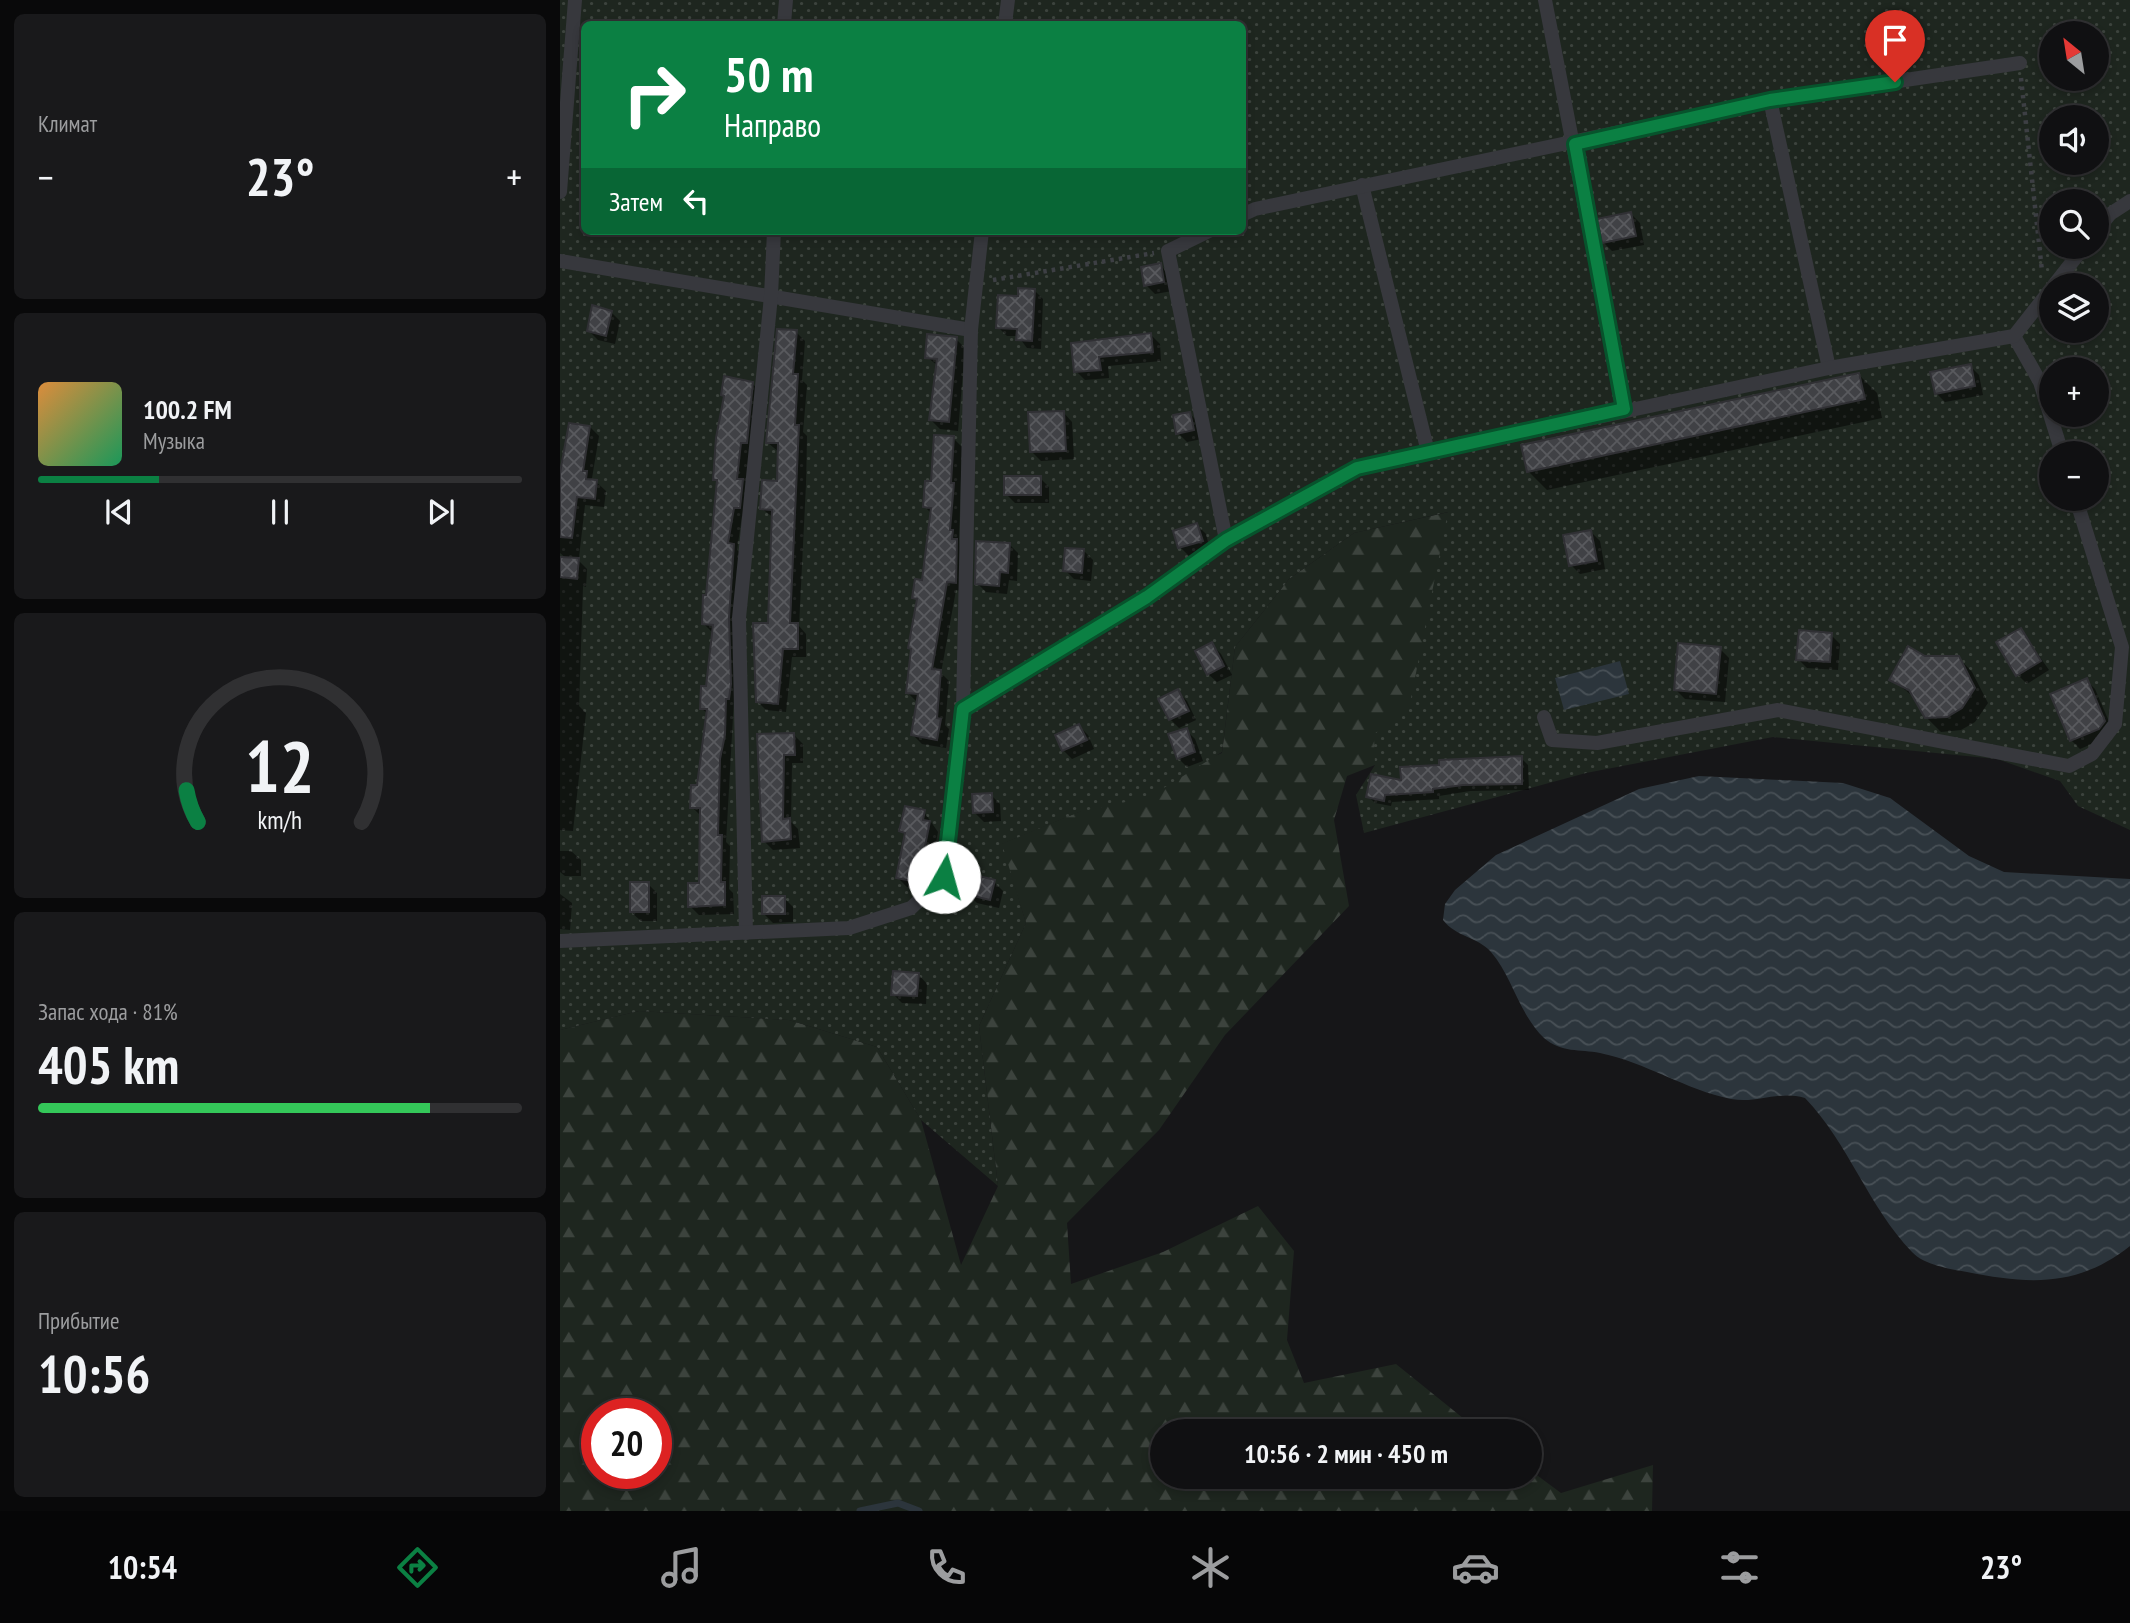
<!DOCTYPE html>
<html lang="ru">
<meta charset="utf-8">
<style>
:root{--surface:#101012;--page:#19191b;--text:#f1f3f6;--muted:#9c9d9f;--line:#303032;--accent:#0b8043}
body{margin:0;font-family:"PT Sans Narrow",sans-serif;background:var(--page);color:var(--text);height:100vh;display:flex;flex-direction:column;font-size:26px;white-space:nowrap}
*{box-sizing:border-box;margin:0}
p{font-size:23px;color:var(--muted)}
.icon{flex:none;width:38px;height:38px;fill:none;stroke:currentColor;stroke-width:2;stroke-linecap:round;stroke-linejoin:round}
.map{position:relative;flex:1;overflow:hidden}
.drawer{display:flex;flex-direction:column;gap:14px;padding:14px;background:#09090a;width:560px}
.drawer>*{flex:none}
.banner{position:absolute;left:21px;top:21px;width:665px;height:214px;border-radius:10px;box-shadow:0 4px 10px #0003,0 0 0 2px var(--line);background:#0b8043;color:#fff;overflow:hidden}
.needle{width:46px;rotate:330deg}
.tools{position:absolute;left:1479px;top:21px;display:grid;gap:14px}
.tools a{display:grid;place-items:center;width:70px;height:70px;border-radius:50%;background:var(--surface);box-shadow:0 4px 10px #0003,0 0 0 2px var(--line);font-size:35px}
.speed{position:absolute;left:21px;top:1398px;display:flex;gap:14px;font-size:35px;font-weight:700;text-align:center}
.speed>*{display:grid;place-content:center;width:91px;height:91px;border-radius:50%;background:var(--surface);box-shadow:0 4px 10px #0003,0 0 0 2px var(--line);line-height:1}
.speed .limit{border:10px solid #d22;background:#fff;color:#111}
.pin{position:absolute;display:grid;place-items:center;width:60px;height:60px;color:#fff;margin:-72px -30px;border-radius:50% 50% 50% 0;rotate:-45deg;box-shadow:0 0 7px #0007}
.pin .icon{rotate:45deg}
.me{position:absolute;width:77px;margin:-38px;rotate:7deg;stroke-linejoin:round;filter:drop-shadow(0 0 5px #0008)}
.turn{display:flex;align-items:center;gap:24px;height:147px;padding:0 28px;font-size:32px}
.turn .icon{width:91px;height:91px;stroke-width:2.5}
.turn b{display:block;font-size:49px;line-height:60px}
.then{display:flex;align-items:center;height:66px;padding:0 28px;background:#0003;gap:14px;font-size:26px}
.big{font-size:52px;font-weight:800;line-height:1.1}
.drawer .tile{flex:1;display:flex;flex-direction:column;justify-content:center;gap:10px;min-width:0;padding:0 24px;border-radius:10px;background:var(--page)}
.drawer .dial{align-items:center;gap:0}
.dial svg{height:182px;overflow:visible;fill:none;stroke:var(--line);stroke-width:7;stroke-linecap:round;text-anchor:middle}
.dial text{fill:var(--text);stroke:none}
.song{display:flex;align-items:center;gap:21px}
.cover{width:84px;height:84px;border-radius:10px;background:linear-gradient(135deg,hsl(30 70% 55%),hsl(150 70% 35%))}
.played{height:7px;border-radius:4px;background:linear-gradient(90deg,var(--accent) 25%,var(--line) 25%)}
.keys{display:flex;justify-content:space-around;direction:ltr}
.heat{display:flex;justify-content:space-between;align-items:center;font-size:38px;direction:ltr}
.charge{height:10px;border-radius:5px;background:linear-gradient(90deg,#34c759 81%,var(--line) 0)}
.trip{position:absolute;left:590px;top:1419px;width:392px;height:70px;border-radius:35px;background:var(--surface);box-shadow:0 4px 10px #0003,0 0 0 2px var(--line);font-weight:800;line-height:70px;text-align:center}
.dock{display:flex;height:112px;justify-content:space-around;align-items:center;background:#060607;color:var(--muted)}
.dock .icon{width:49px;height:49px}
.dock .current{color:var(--accent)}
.dock b{font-size:32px;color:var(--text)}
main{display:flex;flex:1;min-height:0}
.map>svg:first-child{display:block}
</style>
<main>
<section class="drawer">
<div class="tile"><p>Климат</p>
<div class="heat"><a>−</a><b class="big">23°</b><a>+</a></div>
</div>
<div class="tile">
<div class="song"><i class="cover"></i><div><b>100.2 FM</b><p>Музыка</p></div></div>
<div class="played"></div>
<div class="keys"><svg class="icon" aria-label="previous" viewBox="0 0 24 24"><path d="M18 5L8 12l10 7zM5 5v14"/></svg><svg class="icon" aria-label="pause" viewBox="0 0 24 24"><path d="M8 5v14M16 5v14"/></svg><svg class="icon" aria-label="next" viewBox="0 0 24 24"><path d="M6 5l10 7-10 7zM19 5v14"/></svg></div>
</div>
<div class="tile dial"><svg viewBox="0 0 100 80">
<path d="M14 69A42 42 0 1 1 86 69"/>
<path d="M14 69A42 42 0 0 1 9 55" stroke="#0b8043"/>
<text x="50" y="56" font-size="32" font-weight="700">12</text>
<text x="50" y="72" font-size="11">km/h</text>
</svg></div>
<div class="tile"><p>Запас хода · 81%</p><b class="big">405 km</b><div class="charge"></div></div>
<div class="tile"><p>Прибытие</p><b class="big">10:56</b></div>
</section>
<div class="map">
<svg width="1570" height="1511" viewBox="0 0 1570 1511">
<defs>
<pattern id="forest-firs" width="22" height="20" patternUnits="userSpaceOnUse" patternTransform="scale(1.75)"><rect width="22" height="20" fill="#1e261f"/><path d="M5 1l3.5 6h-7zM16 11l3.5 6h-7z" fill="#3c433d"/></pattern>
<pattern id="garden-dots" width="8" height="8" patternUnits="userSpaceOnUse" patternTransform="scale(1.75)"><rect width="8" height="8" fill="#1e261f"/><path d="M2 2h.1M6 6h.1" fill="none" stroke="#3c433d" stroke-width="1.8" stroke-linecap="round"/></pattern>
<pattern id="water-waves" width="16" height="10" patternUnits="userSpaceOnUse" patternTransform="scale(1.75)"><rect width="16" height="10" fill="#2c353c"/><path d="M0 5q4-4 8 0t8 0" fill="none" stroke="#485056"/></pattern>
<pattern id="building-cross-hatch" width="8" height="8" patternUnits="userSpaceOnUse" patternTransform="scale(1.75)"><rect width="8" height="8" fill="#404145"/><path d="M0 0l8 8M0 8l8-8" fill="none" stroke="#595a5e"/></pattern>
</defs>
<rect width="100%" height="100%" fill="#161618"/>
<path fill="url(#forest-firs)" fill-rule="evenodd" d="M 1491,499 L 787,776 L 774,820 L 789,906 L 665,1035 L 599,1130 L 507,1223 L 511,1284 L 603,1252 L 698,1206 L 734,1251 L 727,1340 L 744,1383 L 836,1364 L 919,1431 L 602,1432 L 602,1477 L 970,1477 L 970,1470 L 1001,1493 L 1093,1465 L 1092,1511 L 0,1511 L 0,1030 L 79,1011 L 229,1020 L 317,1047 L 361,1120 L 401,1265 L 438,1186 L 419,1026 L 466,923 L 441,844 L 662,753 L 675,647 L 729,579 L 794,533 L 889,512 ZM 37,1414 L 96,1414 L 96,1474 L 37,1474 Z"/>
<path fill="url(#garden-dots)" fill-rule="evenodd" d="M 0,0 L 1570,0 L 1570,830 L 1518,806 L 1500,781 L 1437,759 L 1213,737 L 1026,773 L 804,833 L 796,795 L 815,765 L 814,734 L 849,708 L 888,512 L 794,533 L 729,579 L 675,647 L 662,752 L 589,797 L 519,812 L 442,844 L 466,923 L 419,1026 L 438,1186 L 361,1120 L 317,1047 L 229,1020 L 79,1011 L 0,1030 ZM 24,24 L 682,24 L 682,231 L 24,231 ZM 1491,33 L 1536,33 L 1536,79 L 1491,79 ZM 1491,117 L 1536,117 L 1536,163 L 1491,163 ZM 1491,201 L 1536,201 L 1536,247 L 1491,247 ZM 1491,285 L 1536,285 L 1536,331 L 1491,331 ZM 1491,369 L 1536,369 L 1536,415 L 1491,415 ZM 1491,453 L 1536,453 L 1536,499 L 1491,499 Z"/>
<g fill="url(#water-waves)">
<path d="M 1060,661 L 1069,694 L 1004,710 L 995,678 Z"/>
<path d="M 1139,776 L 1283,783 L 1330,798 L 1409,856 L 1444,872 L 1570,879 L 1570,1246 C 1517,1288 1468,1284 1407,1272 C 1390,1269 1364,1265 1352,1252 C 1308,1206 1289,1144 1245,1098 C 1218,1090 1198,1104 1171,1099 C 1126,1090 1085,1062 1040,1053 C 1020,1049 1001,1053 984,1038 C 959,1014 953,978 931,952 C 918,937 896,937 883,920 L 885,904 L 895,890 L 936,855 L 1079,789 Z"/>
</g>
<g fill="#0007">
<path d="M 1071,214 L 1080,223 L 1084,245 L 1052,251 L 1043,242 Z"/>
<path d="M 600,265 L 609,274 L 612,291 L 595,294 L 586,285 Z"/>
<path d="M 474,290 L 483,299 L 481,349 L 467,348 L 458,336 L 447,336 L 438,327 L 459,298 Z"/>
<path d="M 51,312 L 60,321 L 55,344 L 38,340 L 29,331 Z"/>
<path d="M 236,332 L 245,341 L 242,380 L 247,385 L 243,432 L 247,436 L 246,484 L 239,626 L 246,634 L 246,657 L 232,657 L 226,712 L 206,710 L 197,701 L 210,625 L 214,518 L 201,508 L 219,483 L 219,452 L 208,443 Z"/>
<path d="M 591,335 L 600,344 L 601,361 L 548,366 L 549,378 L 525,380 L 516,371 L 513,345 Z"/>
<path d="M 396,339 L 405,348 L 398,431 L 380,429 L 371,420 L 378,366 L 367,357 Z"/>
<path d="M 1410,366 L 1419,375 L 1423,395 L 1385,402 L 1376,393 Z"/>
<path d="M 1298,374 L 1317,393 L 1322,418 L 987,490 L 968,471 Z"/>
<path d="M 192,383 L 201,393 L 189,516 L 182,516 L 177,550 L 182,554 L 166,842 L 170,846 L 169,889 L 173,893 L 174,914 L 139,915 L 130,906 L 140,884 L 142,817 L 132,807 L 139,787 L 148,714 L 141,708 L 147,688 L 153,633 L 144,624 L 158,482 L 155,479 L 165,398 L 163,395 Z"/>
<path d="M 503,412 L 512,422 L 514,459 L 481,461 L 472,452 Z"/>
<path d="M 630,414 L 639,423 L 642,439 L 627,442 L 618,433 Z"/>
<path d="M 30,427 L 39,436 L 32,478 L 46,491 L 44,507 L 25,505 L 19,557 L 15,557 L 27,569 L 26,587 L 23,586 L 19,706 L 26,713 L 13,831 L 0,830 L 0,559 L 7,559 L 0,553 L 0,470 Z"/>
<path d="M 393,438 L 402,447 L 399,539 L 404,591 L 396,590 L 381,673 L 389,681 L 385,725 L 389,729 L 386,748 L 362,744 L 353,735 L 357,702 L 348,693 L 352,650 L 349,647 L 358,601 L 354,597 L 363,582 L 372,514 L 365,507 Z"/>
<path d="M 480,478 L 489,487 L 489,503 L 455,503 L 446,494 Z"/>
<path d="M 637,525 L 646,534 L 650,550 L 629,556 L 620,547 Z"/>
<path d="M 1031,532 L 1040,541 L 1045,569 L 1020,574 L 1011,565 Z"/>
<path d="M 449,544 L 458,553 L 457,581 L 449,580 L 447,594 L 426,592 L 417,583 Z"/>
<path d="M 524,551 L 533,560 L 531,581 L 514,579 L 505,570 Z"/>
<path d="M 1461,630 L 1489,670 L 1467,684 L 1458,675 Z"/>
<path d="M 1271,635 L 1280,644 L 1278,670 L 1247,668 L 1238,659 Z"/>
<path d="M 652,645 L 661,654 L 672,675 L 657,682 L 648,674 Z"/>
<path d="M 1160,649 L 1169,658 L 1165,702 L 1125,699 L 1116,690 Z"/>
<path d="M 1398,657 L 1412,672 L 1428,703 L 1415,722 L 1401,730 L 1381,732 L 1366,717 L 1356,699 L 1332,679 L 1364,658 Z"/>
<path d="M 1526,680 L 1535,689 L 1553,731 L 1548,737 L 1520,749 L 1511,740 Z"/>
<path d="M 618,692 L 627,701 L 636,720 L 619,728 L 610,719 Z"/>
<path d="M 519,726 L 528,735 L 534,749 L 512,759 L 503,750 Z"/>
<path d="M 626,730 L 635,739 L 643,761 L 627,767 L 618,758 Z"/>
<path d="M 234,735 L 243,744 L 243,763 L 232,763 L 231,822 L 238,829 L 240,848 L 213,850 L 204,841 L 198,736 Z"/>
<path d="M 961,758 L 968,765 L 969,790 L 910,791 L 879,796 L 879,799 L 832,802 L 831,806 L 815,803 L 808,796 Z"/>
<path d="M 431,795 L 440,804 L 441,821 L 424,822 L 415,813 Z"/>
<path d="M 364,812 L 378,832 L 367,890 L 347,887 L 338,878 L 346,836 L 341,831 Z"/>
<path d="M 0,851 L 11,851 L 21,860 L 21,876 L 5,876 L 0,872 Z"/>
<path d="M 434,882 L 443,891 L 439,908 L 417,903 L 408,894 Z"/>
<path d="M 88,884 L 97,893 L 97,921 L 81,921 L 71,912 Z"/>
<path d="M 0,894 L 12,903 L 10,930 L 0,929 Z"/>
<path d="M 224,898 L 233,907 L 233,922 L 213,923 L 204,914 Z"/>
<path d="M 358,974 L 367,984 L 366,1004 L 342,1003 L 333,994 Z"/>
</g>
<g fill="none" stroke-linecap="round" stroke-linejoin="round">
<path stroke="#2c353c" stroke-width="7" d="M 300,1511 L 338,1503 L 359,1511"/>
</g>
<g fill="url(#building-cross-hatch)" stroke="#303034" stroke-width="2">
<path d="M 1071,212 L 1076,236 L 1042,243 L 1037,219 Z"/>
<path d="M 601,263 L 604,282 L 584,286 L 581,267 Z"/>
<path d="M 458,288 L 475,289 L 472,341 L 456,340 L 457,329 L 436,328 L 438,295 L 458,296 Z"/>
<path d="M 32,305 L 52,311 L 46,336 L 27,331 Z"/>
<path d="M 217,329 L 237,330 L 233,374 L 238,374 L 235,425 L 239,425 L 230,623 L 238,623 L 238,649 L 223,649 L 218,704 L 196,702 L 193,623 L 208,623 L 212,510 L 200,509 L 202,480 L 217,481 L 218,443 L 206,443 Z"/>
<path d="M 591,333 L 593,352 L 539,357 L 541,370 L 514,372 L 511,343 Z"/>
<path d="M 367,334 L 397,337 L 389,422 L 369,420 L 377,359 L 365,358 Z"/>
<path d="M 1411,364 L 1415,386 L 1375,394 L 1370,372 Z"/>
<path d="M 1299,373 L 1305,399 L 967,472 L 961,445 Z"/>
<path d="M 164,376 L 193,382 L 187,443 L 181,443 L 177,479 L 183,479 L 180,508 L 174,508 L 168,543 L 174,544 L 169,618 L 171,684 L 169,699 L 166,699 L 165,735 L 160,759 L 158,835 L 162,835 L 161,882 L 165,882 L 165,905 L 128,907 L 128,883 L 139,883 L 140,808 L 130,808 L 131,785 L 137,785 L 147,709 L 140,709 L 141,686 L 146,686 L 153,625 L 142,624 L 143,595 L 146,595 L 157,480 L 153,480 L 156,438 L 164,396 L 161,395 Z"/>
<path d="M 504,411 L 506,451 L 470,452 L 468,412 Z"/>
<path d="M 630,412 L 634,430 L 616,434 L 613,415 Z"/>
<path d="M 9,423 L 30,426 L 23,471 L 27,471 L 26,479 L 37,480 L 35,499 L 17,497 L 12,538 L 0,537 L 0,473 Z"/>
<path d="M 374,435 L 394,436 L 391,483 L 394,483 L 390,530 L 393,530 L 392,539 L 397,539 L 396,583 L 387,582 L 372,669 L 381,670 L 377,718 L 381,719 L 377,740 L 351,735 L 358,694 L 346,693 L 351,649 L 348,648 L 357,599 L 352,598 L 355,579 L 362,580 L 371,508 L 363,507 L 365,481 L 371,481 Z"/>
<rect x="444" y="476" width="37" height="19"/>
<path d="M 637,523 L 643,541 L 618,548 L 613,531 Z"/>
<path d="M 1031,530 L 1037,561 L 1009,566 L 1003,535 Z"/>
<path d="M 416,541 L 450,543 L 448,573 L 440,572 L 439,586 L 415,584 Z"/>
<path d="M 505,548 L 524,549 L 522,573 L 503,571 Z"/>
<path d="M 0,557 L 19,558 L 17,579 L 0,577 Z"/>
<path d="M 1461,628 L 1481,661 L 1456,676 L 1436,642 Z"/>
<path d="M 1239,630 L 1272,633 L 1270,662 L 1236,660 Z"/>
<path d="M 652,642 L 664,666 L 647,675 L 635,651 Z"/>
<path d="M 1118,643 L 1161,647 L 1156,694 L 1114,690 Z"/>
<path d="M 1348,646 L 1365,656 L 1399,656 L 1415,688 L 1402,708 L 1387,717 L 1365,718 L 1349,690 L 1329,680 Z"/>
<path d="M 1527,678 L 1545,721 L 1539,729 L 1510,741 L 1490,694 Z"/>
<path d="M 618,689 L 629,711 L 609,720 L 598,699 Z"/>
<path d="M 519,724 L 527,740 L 502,751 L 495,735 Z"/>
<path d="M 627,728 L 635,752 L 617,759 L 608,734 Z"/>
<path d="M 234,733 L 235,755 L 224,755 L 223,819 L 230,818 L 231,839 L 202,842 L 197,734 Z"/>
<path d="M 962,756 L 962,784 L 903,785 L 873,789 L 873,792 L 825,795 L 824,801 L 806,797 L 811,774 L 841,780 L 840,767 L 879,765 L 879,760 Z"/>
<path d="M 432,793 L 433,812 L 413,813 L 412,794 Z"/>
<path d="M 345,806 L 365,810 L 363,820 L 370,821 L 358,882 L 336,878 L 345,833 L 339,831 Z"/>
<path d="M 411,874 L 435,880 L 430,900 L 406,894 Z"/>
<rect x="70" y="882" width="19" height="30"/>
<rect x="202" y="896" width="23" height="18"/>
<path d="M 333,971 L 359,973 L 357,996 L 331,995 Z"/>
</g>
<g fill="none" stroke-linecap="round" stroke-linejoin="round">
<g stroke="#3d3f44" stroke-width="4.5" stroke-dasharray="3.5 5" stroke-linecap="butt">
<path d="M 1461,78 L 1482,271"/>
<path d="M 433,280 L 594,253"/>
</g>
<g stroke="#37383d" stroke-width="14">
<path d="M 985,0 L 1064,409"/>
<path d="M 224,24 L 226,0"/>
<path d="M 445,24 L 448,0"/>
<path d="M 1210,100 L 1269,368"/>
<path d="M 802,185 L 868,452"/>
<path d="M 0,192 L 15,0"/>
<path d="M 682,215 L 695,209 L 1210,100 L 1460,63"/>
<path d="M 649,231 L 608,251 L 666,540"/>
<path d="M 1536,231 L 1550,214 L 1570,201"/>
<path d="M 0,261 L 411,330"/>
<path d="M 1494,285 L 1524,247"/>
<path d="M 1454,336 L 1480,382 L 1502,453"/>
<path d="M 403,709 L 411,330 L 422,231"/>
<path d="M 984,717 L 992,740 L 1037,743 L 1218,710 L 1509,766 L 1532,754 L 1555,724 L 1562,647 L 1516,499"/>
<path d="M 186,933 L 179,618 L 211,296 L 214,231"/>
<path d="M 0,941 L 289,928 L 351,908 L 384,877 L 403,709 L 587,597 L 666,540 L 797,468 L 1269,368 L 1454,336 L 1491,289"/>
</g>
</g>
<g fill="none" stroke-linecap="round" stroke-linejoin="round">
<defs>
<path id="route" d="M 384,877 L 403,709 L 587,597 L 666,540 L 797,468 L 1064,409 L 1015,144 L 1210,100 L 1335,82"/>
</defs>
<use href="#route" stroke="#07532c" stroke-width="18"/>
<use href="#route" stroke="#0b8043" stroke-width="12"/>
</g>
</svg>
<div class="tools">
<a><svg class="needle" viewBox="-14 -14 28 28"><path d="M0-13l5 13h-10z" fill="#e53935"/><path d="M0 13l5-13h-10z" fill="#9c9d9f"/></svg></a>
<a><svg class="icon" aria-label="sound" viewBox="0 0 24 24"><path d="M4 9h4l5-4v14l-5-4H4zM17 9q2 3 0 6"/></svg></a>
<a><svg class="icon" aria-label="search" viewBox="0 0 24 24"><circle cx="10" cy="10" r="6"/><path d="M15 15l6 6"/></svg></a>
<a><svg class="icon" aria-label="layers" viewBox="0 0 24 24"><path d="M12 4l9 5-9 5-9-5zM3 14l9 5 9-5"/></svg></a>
<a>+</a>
<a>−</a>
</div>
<div class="speed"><div class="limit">20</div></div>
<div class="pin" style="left:1335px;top:82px;background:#d93025"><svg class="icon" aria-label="arrive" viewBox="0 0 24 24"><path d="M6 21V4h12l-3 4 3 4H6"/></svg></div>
<svg class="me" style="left:384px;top:877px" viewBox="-20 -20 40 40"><circle r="19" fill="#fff"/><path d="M0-13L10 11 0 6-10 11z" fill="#0b8043"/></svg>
<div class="trip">10:56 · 2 мин · 450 m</div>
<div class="banner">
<div class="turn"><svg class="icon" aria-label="right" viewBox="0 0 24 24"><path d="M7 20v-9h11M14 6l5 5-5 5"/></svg><div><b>50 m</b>Направо</div></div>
<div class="then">Затем<svg class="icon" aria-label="left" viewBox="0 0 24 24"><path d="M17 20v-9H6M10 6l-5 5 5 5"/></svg></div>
</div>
</div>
</main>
<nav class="dock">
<b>10:54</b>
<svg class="icon current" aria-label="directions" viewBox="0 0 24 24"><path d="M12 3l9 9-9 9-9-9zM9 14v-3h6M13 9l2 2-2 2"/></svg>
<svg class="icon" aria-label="music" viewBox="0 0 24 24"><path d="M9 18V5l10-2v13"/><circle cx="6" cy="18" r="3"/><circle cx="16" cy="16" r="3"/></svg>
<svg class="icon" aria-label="phone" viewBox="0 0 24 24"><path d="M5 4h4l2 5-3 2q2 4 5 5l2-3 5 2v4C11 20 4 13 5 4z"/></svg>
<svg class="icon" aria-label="climate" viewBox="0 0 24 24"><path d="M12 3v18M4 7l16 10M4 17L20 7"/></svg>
<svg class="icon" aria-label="car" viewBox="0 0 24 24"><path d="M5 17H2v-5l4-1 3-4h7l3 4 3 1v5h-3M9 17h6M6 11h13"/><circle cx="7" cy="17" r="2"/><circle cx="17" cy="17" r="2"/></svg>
<svg class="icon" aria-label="filters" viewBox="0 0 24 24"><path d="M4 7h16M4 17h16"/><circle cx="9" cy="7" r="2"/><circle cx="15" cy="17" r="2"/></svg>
<b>23°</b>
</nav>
